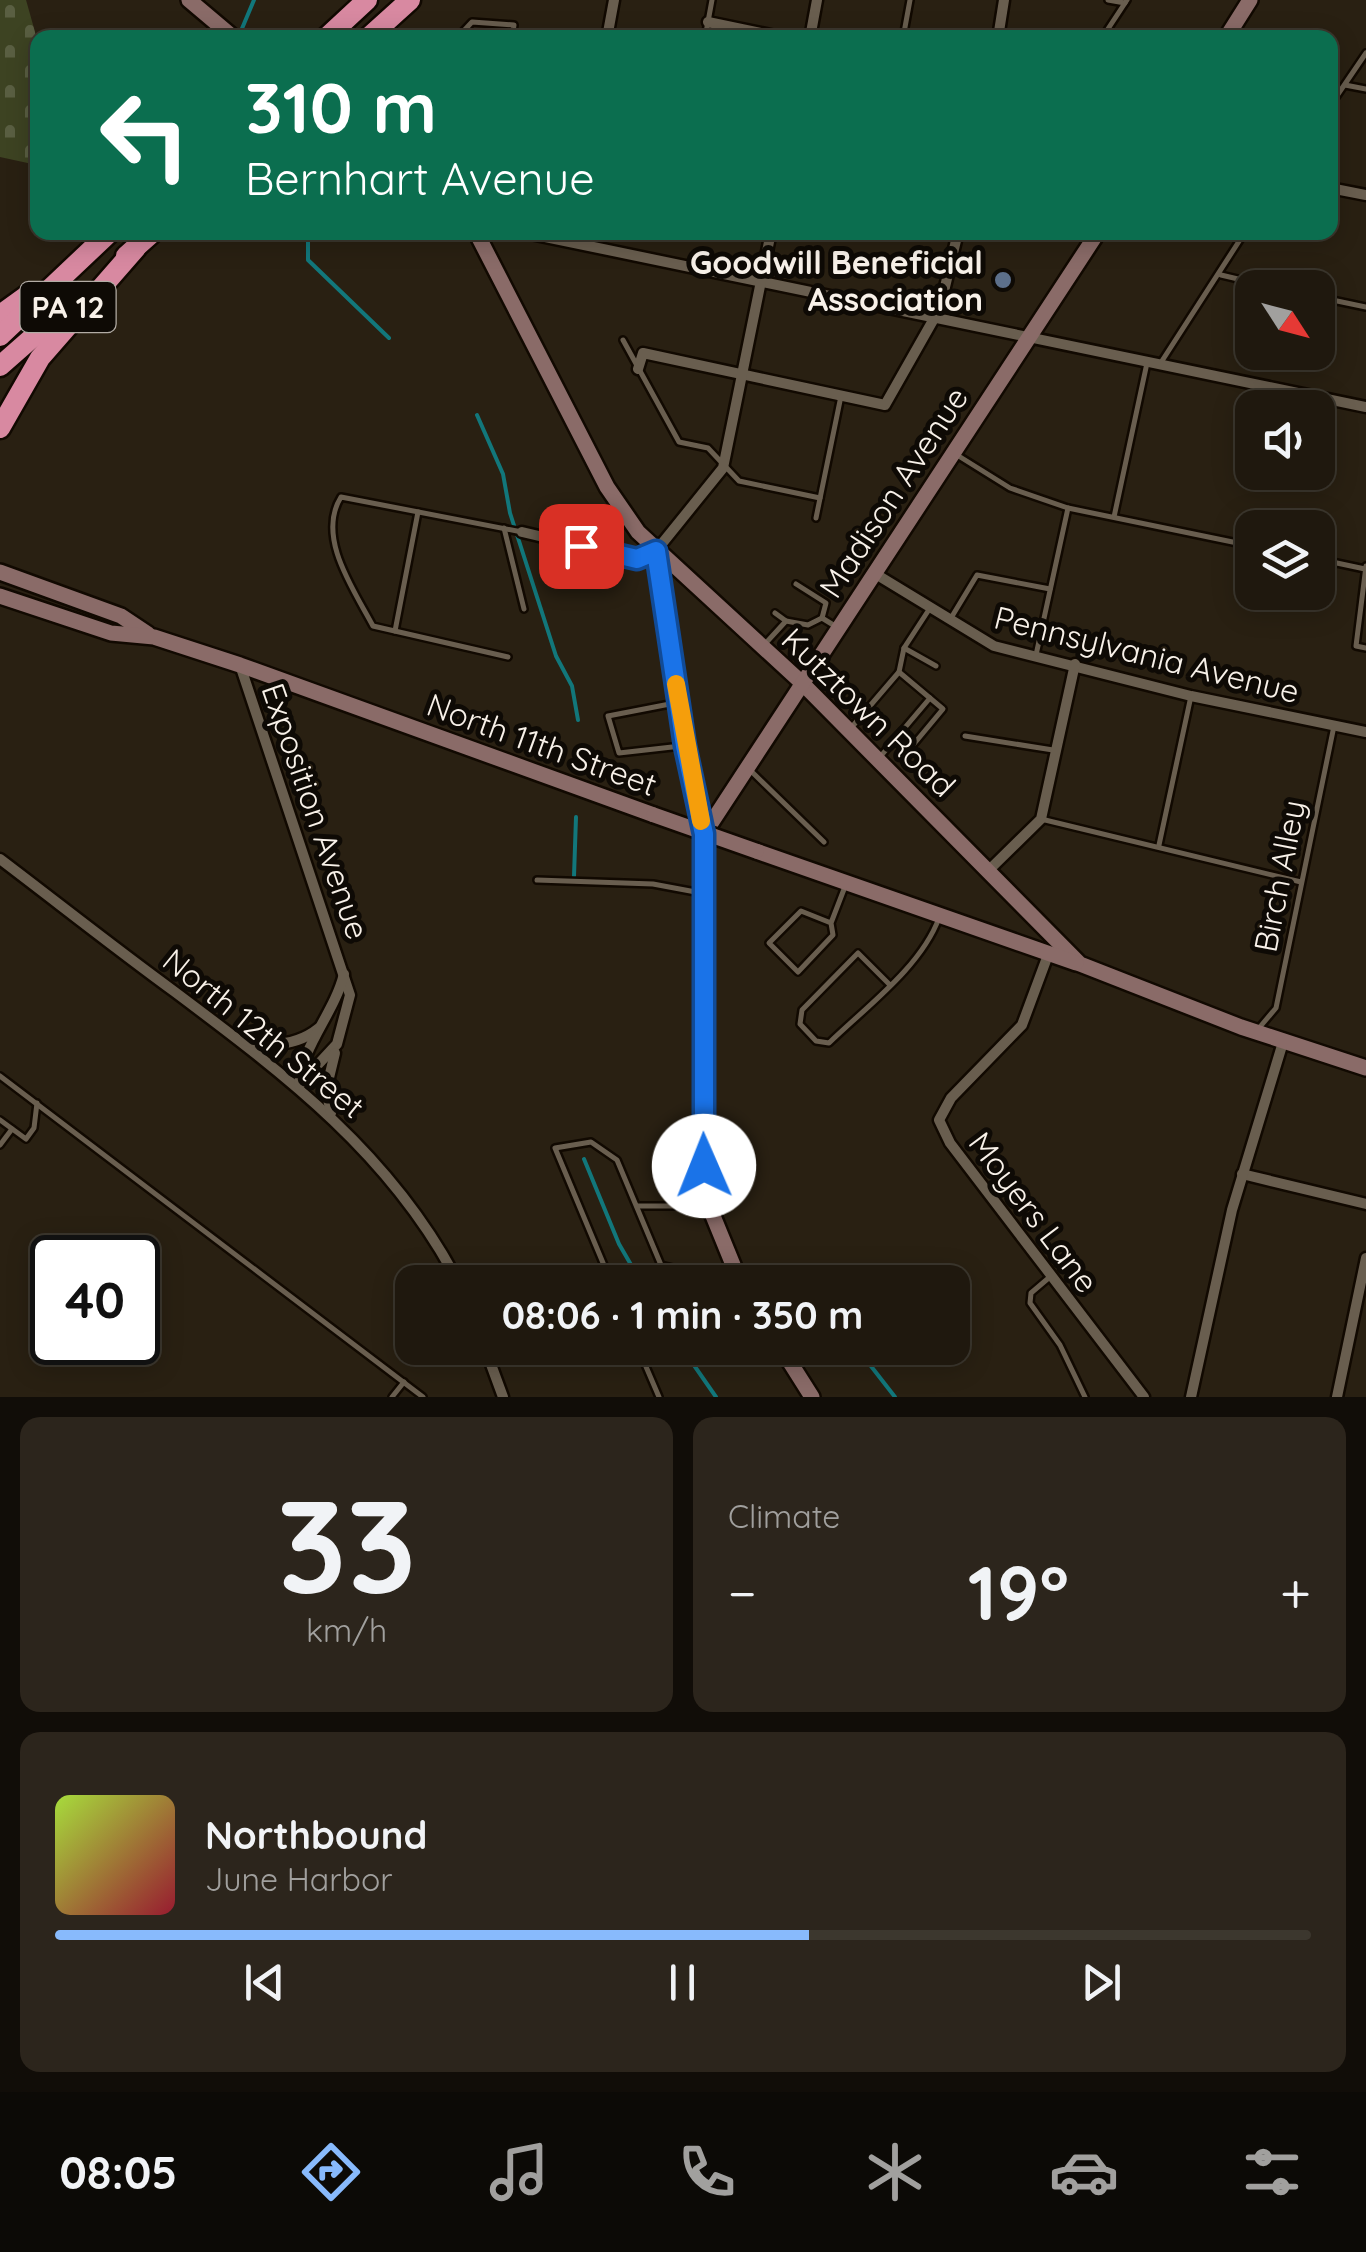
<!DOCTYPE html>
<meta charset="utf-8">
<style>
:root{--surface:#1f180e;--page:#2c251c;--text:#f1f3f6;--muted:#a1a09e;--line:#3c372e;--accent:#88bafc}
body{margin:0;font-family:Quicksand,sans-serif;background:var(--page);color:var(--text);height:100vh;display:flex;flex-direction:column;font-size:38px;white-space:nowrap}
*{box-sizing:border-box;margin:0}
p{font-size:32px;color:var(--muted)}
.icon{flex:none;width:55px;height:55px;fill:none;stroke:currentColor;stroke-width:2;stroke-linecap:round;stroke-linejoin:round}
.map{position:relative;height:1397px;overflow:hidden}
.side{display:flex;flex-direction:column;gap:20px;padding:20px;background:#110d08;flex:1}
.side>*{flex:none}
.guide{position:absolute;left:30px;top:30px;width:1308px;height:210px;border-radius:20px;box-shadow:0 5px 25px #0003,0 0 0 2px var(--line);background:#0b6e4f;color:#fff;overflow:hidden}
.needle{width:65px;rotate:126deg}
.tools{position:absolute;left:1235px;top:270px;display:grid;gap:20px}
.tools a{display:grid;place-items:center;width:100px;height:100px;border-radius:20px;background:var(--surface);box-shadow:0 5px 25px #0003,0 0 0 2px var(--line);font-size:50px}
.speed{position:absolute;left:30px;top:1235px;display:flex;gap:20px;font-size:50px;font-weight:700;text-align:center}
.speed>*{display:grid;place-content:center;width:130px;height:130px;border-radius:50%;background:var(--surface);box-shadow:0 5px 25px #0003,0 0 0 2px var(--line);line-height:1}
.speed .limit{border:5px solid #111;border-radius:15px;background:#fff;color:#111}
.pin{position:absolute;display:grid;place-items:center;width:85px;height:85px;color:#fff;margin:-42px;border-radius:20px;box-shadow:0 5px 15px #0006}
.me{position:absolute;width:110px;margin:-55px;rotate:359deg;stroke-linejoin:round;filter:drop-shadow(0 0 8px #0008)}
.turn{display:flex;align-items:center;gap:35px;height:210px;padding:0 50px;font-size:45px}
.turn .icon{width:130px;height:130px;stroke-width:2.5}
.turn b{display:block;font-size:70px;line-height:85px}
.big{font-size:75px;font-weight:800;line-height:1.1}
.side .card{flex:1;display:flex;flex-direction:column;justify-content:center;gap:15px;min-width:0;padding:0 35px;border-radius:20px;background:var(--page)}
.side .dial{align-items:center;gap:0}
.dial b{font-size:130px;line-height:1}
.song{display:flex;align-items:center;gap:30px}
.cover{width:120px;height:120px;border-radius:15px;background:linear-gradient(135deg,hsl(80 70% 55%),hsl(350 70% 35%))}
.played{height:10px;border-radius:5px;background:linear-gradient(90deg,var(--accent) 60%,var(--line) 60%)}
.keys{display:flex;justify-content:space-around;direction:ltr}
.heat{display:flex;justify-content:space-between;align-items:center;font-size:55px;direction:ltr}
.side .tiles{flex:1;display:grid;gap:20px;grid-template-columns:1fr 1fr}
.card:last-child{grid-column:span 2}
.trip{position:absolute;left:395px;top:1265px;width:575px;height:100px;border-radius:20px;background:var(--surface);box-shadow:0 5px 25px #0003,0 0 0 2px var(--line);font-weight:800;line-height:100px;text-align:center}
.tab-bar{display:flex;height:160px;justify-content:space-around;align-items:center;background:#0c0a06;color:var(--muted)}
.tab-bar .icon{width:70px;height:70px}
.tab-bar .selected{color:var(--accent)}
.tab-bar b{font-size:45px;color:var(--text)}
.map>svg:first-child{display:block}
</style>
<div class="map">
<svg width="1366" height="1397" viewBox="0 0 1366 1397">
<defs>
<pattern id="cemetery-stones" width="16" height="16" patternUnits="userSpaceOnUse" patternTransform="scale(2.5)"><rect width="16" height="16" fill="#3d4322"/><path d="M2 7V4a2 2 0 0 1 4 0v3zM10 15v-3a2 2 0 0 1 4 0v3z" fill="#5a5f42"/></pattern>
</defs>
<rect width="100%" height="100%" fill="#292012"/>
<path fill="url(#cemetery-stones)" d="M 0,0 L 26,0 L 37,39 L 37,165 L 0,157 Z"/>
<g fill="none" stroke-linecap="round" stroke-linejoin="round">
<g stroke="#12777b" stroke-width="4">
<path d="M 238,38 L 254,0"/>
<path d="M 308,232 L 308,260 L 389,338"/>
<path d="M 477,415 L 503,474 L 510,513 L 556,656 L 572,686 L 578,720"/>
<path d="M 574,876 L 576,817"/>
<path d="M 584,1159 L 619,1244 L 641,1282"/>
<path d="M 682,1348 L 716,1397"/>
<path d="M 850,1348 L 867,1361 L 895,1397"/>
</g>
<defs>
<g id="lane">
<path d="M 1108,0 L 1125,3"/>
<path d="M 457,38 L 472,22 L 514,25 L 512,38"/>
<path d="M 705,38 L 712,0"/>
<path d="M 903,38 L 910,0"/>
<path d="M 1102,38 L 1127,0"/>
<path d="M 1345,85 L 1366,89"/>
<path d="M 1330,106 L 1366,53"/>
<path d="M 1221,275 L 1276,288"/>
<path d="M 1318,297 L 1366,307"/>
<path d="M 623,340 L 679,442 L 708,448 L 739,481 L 820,498"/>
<path d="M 1160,364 L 1245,232"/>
<path d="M 957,455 L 1010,488 L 1068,508 L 1252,546"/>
<path d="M 1114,517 L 1147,363"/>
<path d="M 816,518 L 841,396"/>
<path d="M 504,528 L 524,609"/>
<path d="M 1318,559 L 1365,569"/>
<path d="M 1366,566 L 1356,646 L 1366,648"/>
<path d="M 796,584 L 826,603 L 822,618 L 835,626"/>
<path d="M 775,613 L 786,621"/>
<path d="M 951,618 L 977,575 L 1050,589"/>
<path d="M 395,631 L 418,512"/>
<path d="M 763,646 L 786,621 L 808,625 L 822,618"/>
<path d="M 904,648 L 936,666"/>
<path d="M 1036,655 L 1068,508"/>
<path d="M 508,657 L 373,626 C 354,590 316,537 341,497 L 522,532"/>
<path d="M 675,703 L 608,716 L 619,753 L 681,746"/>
<path d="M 851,728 L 899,672"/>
<path d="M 965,736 L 1053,750"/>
<path d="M 913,745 L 943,709 L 899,672 L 904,648 L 930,608"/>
<path d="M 880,757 L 930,698"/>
<path d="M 751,771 L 824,842"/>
<path d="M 1041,819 L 1301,882"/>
<path d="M 1159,845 L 1191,696"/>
<path d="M 537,880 L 653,884 L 701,893"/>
<path d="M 831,923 L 801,911 L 769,943 L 798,972 L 833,935 L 831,923 L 846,884"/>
<path d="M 889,984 L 858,953 L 802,1010 L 800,1024 L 816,1041 L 829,1043 C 866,1007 921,967 939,918"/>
<path d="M 1259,1028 L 1276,1008 L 1334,726"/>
<path d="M 0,1076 L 423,1397"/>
<path d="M 0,1120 L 26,1139 L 34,1128 L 37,1103"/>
<path d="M 0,1145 L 12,1129"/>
<path d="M 637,1206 L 706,1206"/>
<path d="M 1051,1276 L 1031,1293 L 1030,1303 L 1060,1345 L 1085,1397"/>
<path d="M 611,1282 L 555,1148 L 591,1142 L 617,1160 L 661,1265 L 729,1282"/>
<path d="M 638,1348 L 659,1397"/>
<path d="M 392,1397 L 404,1382"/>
</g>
<g id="street">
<path d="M 708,22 L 785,38"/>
<path d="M 607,38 L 614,0"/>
<path d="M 810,38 L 817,0"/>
<path d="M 998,38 L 1004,0"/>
<path d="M 1330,188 L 1366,195"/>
<path d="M 521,232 L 1366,407"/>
<path d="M 638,369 L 643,353 L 885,405 L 940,308 L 958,232"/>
<path d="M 522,532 L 637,559 L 656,551 L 723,468 L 771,232"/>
<path d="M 874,573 L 994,646 L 1191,696 L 1366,732"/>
<path d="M 240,665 L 350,995 L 337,1044 L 299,1085"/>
<path d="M 0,859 C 58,903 116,949 175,992 C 287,1076 392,1155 458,1282"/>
<path d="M 990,869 L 1041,819 L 1075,664"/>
<path d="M 1048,955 L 1022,1025 L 951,1098 L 939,1120 L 950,1143 L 1144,1397"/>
<path d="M 246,1041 C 272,1047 298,1045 319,1028"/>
<path d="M 299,1085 C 302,1045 334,1014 344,974"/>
<path d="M 331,1113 L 326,1090 L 335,1053"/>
<path d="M 1242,1174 L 1366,1204"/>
<path d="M 485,1348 L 503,1397"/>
<path d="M 1191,1397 L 1232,1210 L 1284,1039"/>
<path d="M 1337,1397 L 1366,1258"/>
</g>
<g id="secondary">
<path d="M 189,0 L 234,38"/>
<path d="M 1226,38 L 1250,0"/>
<path d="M 476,232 L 607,487 L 638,532 L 801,682 L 1080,964 L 1241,1027 L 1366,1068"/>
<path d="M 656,551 L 685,745 L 704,834 L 704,1166 L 709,1206 L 740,1282"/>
<path d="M 0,572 L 121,616 L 148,634"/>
<path d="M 0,596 L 111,633 L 154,637 L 240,665 L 654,815"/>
<path d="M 704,834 L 1098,232"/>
<path d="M 756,851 L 1076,963"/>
<path d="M 781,1348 L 812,1397"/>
</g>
<g id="highway">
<path d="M 326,38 L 367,0"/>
<path d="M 368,38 L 410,0"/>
<path d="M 126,256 L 153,232"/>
<path d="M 0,315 L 29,294"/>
<path d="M 0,336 L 110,232"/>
<path d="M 0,366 L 74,301"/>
<path d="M 0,428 L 40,358 L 136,248"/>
</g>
</defs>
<use href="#lane" stroke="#110901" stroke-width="10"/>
<use href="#street" stroke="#110901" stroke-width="15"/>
<use href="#secondary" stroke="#110901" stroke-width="20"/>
<use href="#highway" stroke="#110901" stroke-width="25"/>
<use href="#lane" stroke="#695e4f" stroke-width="5"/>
<use href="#street" stroke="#695e4f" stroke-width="10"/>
<use href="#secondary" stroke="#8a6b68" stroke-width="15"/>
<use href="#highway" stroke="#d889a1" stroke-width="20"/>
<defs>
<path id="secondary-bridge" d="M 654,815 L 756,851"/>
</defs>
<use href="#secondary-bridge" stroke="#110901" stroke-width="20" stroke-linecap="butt"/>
<use href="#secondary-bridge" stroke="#8a6b68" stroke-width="15"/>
</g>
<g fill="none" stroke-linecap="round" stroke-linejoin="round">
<defs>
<path id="route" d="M 581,546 L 637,559 L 656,551 L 685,746 L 704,834 L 704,1166"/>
</defs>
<use href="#route" stroke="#114b97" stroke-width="25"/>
<use href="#route" stroke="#1a73e8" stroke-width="18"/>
<path stroke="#f59e0b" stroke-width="18" d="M 676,684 L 701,821"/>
</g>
<circle fill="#5c6f8a" stroke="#0e0a05" stroke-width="4" cx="1003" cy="280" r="10"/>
<g text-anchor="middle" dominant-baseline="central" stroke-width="10" stroke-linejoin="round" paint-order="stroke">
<rect fill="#0e0a05" stroke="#b2aca5" stroke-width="2.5" x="20.5" y="282" width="95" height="50" rx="8"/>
<g font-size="30" font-weight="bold" fill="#f8f1e9">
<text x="68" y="307">PA 12</text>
</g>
<g font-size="32" font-weight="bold" fill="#f8f1e9" stroke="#0e0a05" text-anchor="end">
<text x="983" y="262">Goodwill Beneficial<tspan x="983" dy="37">Association</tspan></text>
</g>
<g font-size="32" fill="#f8f1e9" stroke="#0e0a05">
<text transform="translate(893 492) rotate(-57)">Madison Avenue</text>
<text transform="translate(1147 654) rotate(14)">Pennsylvania Avenue</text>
<text transform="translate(869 712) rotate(44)">Kutztown Road</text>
<text transform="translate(542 744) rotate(20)">North 11th Street</text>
<text transform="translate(316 811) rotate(71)">Exposition Avenue</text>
<text transform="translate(1279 876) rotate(-79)">Birch Alley</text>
<text transform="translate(264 1033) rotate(39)">North 12th Street</text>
<text transform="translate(1034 1212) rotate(53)">Moyers Lane</text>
</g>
</g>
</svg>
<div class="tools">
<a><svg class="needle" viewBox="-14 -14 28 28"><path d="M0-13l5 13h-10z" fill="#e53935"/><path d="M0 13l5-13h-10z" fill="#a1a09e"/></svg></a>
<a><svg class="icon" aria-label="sound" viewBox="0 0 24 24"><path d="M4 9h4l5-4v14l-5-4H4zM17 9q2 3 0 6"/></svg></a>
<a><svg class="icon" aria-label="layers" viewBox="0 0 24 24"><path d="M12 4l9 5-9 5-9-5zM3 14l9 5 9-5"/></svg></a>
</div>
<div class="speed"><div class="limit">40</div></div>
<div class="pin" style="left:581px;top:546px;background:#d93025"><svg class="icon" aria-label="arrive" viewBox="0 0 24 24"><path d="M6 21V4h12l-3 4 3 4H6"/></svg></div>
<svg class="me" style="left:704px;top:1166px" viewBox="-20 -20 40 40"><circle r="19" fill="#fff"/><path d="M0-13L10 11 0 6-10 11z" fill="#1a73e8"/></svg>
<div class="trip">08:06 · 1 min · 350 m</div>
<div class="guide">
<div class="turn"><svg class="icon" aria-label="left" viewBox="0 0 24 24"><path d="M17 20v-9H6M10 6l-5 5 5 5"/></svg><div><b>310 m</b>Bernhart Avenue</div></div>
</div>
</div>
<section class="side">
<div class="tiles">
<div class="card dial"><b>33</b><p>km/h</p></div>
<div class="card"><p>Climate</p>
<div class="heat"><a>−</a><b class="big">19°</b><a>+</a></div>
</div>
<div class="card">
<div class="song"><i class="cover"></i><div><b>Northbound</b><p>June Harbor</p></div></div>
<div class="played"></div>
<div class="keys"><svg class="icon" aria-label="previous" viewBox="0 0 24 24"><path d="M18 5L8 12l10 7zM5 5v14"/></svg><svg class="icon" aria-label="pause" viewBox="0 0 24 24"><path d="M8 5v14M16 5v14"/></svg><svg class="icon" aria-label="next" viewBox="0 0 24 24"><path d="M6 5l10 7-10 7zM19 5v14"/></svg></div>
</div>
</div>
</section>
<nav class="tab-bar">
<b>08:05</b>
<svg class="icon selected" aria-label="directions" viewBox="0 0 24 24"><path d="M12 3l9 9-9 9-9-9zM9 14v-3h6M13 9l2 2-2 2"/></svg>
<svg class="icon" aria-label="music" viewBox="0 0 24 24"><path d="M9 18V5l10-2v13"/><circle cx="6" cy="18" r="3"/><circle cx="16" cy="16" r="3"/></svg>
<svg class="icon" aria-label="phone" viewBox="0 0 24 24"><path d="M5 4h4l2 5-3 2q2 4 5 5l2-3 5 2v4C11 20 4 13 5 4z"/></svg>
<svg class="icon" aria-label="climate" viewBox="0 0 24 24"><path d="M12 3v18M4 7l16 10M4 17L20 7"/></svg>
<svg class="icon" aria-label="car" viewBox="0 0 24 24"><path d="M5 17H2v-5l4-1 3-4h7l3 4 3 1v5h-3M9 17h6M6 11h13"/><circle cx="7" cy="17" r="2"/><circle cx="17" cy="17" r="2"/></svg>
<svg class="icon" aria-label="filters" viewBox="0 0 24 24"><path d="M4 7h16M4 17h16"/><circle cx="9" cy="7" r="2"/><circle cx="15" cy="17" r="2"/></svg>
</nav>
